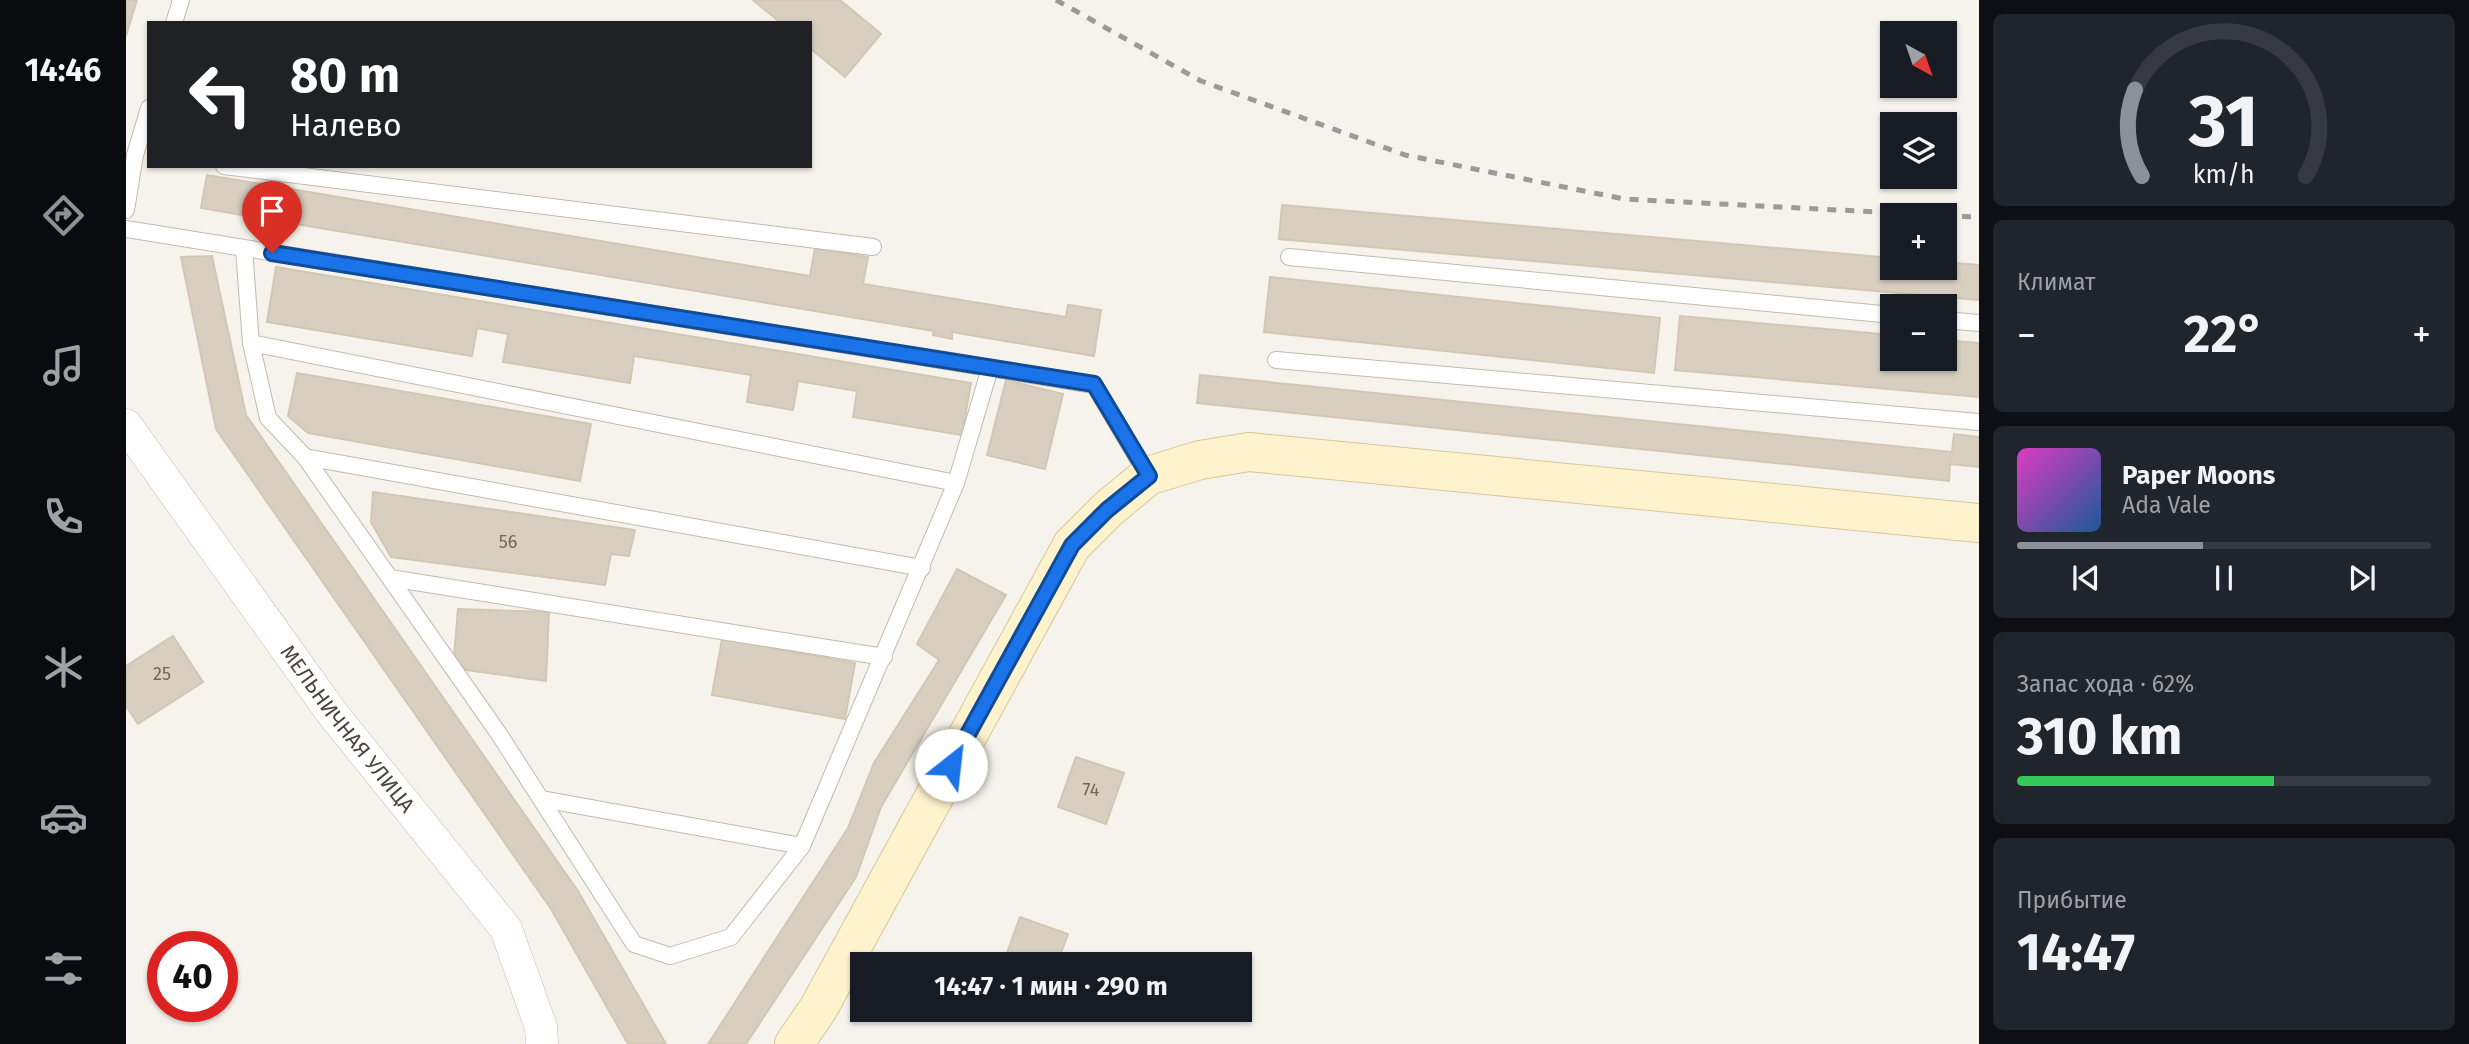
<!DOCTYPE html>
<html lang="ru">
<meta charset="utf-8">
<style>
:root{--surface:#171b24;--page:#20242c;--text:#f1f3f6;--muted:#9ea1a6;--line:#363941;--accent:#8c9099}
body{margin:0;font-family:"Fira Sans",sans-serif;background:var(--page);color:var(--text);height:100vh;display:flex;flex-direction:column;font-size:26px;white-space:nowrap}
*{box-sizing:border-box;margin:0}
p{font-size:23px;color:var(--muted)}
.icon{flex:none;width:38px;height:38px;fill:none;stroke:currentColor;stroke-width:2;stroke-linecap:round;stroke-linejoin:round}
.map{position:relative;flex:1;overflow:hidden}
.details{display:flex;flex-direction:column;gap:14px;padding:14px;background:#0d0f14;width:490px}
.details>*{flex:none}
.hud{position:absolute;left:21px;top:21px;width:665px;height:147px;border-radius:0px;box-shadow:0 2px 5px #0004;background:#202124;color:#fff;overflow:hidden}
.needle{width:46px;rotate:140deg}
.tools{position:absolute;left:1754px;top:21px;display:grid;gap:14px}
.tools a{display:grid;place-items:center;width:77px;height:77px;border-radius:0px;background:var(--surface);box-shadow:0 2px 5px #0004;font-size:35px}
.speed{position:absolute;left:21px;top:931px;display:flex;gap:14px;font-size:35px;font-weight:700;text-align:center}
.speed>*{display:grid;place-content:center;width:91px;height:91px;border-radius:50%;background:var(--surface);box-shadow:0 2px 5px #0004;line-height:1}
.speed .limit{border:10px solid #d22;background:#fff;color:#111}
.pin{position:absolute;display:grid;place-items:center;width:60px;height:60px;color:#fff;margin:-72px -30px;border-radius:50% 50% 50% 0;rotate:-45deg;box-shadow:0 0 7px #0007}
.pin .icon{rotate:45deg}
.me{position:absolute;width:77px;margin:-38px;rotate:29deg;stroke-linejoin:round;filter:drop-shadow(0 0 5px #0008)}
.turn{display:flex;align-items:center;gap:24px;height:147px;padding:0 28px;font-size:32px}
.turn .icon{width:91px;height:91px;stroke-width:2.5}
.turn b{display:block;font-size:49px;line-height:60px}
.big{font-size:52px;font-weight:700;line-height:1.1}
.details .tile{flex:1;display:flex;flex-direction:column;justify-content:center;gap:10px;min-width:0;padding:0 24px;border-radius:10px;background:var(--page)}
.details .dial{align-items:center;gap:0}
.dial svg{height:182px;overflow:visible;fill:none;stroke:var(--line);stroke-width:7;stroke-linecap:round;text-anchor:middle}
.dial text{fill:var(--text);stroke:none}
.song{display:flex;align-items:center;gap:21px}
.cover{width:84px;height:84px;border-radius:10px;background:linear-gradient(135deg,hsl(310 70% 55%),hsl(210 70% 35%))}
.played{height:7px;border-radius:4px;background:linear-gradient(90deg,var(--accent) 45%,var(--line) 45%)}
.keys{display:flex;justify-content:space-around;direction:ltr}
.heat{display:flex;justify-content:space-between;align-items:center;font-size:38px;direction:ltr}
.charge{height:10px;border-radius:5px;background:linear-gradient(90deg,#34c759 62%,var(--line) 0)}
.trip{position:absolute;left:724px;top:952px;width:402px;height:70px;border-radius:0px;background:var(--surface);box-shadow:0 2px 5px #0004;font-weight:700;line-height:70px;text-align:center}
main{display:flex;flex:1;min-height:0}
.dock{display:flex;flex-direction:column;width:126px;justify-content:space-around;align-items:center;background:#090b0e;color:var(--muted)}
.dock .icon{width:49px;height:49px}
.dock .selected{color:var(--accent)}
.dock b{font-size:32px;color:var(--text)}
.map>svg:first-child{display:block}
</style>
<main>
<nav class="dock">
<b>14:46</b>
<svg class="icon selected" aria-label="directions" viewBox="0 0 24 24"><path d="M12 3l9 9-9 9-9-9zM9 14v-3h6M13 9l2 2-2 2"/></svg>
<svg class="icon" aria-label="music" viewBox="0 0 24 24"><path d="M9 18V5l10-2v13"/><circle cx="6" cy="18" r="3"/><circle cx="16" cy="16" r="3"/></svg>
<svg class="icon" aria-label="phone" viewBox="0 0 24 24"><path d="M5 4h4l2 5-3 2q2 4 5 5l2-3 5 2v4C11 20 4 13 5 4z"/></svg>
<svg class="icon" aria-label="climate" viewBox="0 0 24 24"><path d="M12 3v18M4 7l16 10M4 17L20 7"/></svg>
<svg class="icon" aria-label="car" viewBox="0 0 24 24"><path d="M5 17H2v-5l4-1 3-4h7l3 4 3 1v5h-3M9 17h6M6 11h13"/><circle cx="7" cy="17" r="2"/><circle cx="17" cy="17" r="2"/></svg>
<svg class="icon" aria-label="filters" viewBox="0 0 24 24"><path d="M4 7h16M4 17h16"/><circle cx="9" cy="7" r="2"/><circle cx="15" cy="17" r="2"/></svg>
</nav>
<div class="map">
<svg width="1853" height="1044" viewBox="0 0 1853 1044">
<rect width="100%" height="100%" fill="#f6f3ec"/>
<g fill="#d8cfc1" stroke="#d3c7b4" stroke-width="2">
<path d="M 0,0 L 11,0 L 0,36 Z"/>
<path d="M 627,0 L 714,0 L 755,34 L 719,77 L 684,48 L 684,23 L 655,23 Z"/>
<path d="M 81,175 L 684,276 L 689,248 L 742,257 L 737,284 L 940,317 L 942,305 L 975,310 L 968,356 L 826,332 L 826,339 L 807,335 L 808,331 L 75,208 Z"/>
<path d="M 1156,205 L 1766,258 L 1766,268 L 1818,268 L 1818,262 L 1853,265 L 1853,300 L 1153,239 Z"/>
<path d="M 86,256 L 120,415 L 452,891 L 540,1044 L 502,1044 L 425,909 L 90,429 L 55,257 Z"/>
<path d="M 150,267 L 845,383 L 836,435 L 727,417 L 731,391 L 672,381 L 667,410 L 621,402 L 625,375 L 508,356 L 504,383 L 377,362 L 382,334 L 351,328 L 346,356 L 141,322 Z"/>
<path d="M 1144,277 L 1534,318 L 1528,373 L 1138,332 Z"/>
<path d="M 1554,316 L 1766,335 L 1766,359 L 1818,359 L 1818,340 L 1853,343 L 1853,397 L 1549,370 Z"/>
<path d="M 171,373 L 465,424 L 454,481 L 182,433 L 162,416 Z"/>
<path d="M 1074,375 L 1826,452 L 1828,434 L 1853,437 L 1853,467 L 1824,464 L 1823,481 L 1071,403 Z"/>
<path d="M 880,380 L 937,394 L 919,469 L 861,455 Z"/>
<path d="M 247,492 L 509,530 L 503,556 L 485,554 L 479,585 L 265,557 L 245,522 Z"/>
<path d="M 831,569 L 880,595 L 755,807 L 730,877 L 620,1044 L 582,1044 L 722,828 L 748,763 L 813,660 L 791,644 Z"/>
<path d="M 332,609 L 423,612 L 420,681 L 340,670 L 328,657 Z"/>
<path d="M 47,636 L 77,682 L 12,724 L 0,706 L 0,666 Z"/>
<path d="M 596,639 L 729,663 L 719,719 L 586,695 Z"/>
<path d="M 950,757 L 998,773 L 980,824 L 932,807 Z"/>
<path d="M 894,917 L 942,934 L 931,964 L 877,964 Z"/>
</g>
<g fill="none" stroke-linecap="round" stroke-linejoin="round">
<defs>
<g id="lane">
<path d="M 48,23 L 55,0"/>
<path d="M 98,166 L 747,247"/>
<path d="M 0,210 L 9,155 L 23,108"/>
<path d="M 0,229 L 968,385 L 1022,476"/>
<path d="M 118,249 L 125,343 L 142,418 L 179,457 L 373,734 L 508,944 L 544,956 L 605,937 L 676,846 L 830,483 L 864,368"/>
<path d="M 1163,257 L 1766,315"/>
<path d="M 1818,320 L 1853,323"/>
<path d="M 125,343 L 830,483"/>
<path d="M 1150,360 L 1853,422"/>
<path d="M 179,457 L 796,568"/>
<path d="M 264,578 L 758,657"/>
<path d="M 421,800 L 676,846"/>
</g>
<g id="street">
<path id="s1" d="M 0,425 L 206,713 L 380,929 L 415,1027 L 416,1044"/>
</g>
<path id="secondary" d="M 668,1044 L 692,1009 L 946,545 L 981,510 L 1022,476 L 1074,460 L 1123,452 L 1853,523"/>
</defs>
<use href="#lane" stroke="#c2bbae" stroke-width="18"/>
<use href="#street" stroke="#c2bbae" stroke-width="33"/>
<use href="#secondary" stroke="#d6c79b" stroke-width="40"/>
<use href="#lane" stroke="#fff" stroke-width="16"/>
<use href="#street" stroke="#fff" stroke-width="32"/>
<use href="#secondary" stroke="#fff3cd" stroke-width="38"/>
<g stroke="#9a9a9a" stroke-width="5" stroke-dasharray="9 9" stroke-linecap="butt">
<path d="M 930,0 L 1075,81 L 1279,155 L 1498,199 L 1810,215"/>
<path d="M 1818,216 L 1853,217"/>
</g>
</g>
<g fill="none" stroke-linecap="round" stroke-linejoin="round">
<defs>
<path id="route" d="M 146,253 L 968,384 L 1023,476 L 981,510 L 946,545 L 825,765"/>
</defs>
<use href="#route" stroke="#114b97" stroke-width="18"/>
<use href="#route" stroke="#1a73e8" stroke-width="12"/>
</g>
<g text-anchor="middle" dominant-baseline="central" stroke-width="5" stroke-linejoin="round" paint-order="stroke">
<g font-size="18" fill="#6e675b">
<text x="382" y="542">56</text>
<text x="36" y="674">25</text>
<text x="965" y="790">74</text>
</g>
<g font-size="21" fill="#4b4439" stroke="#fff">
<text stroke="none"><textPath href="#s1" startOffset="376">МЕЛЬНИЧНАЯ УЛИЦА</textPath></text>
</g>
</g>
</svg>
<div class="tools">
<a><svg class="needle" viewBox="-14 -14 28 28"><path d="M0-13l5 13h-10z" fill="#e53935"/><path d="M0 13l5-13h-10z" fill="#9ea1a6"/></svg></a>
<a><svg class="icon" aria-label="layers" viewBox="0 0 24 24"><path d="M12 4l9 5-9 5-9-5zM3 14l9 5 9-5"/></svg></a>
<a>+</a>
<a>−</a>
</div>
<div class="speed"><div class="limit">40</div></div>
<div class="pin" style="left:146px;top:253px;background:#d93025"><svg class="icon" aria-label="arrive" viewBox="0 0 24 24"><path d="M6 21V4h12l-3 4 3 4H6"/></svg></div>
<svg class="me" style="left:825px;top:765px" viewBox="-20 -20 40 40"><circle r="19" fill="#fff"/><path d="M0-13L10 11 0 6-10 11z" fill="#1a73e8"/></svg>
<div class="trip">14:47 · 1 мин · 290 m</div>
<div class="hud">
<div class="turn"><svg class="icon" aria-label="left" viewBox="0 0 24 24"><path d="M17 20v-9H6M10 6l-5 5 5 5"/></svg><div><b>80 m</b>Налево</div></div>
</div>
</div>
<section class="details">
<div class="tile dial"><svg viewBox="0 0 100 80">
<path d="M14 69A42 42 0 1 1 86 69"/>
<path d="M14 69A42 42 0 0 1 11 31" stroke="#8c9099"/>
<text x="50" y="56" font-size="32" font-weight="700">31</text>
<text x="50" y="72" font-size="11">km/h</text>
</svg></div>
<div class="tile"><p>Климат</p>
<div class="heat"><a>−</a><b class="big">22°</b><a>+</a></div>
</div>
<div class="tile">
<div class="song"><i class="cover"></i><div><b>Paper Moons</b><p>Ada Vale</p></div></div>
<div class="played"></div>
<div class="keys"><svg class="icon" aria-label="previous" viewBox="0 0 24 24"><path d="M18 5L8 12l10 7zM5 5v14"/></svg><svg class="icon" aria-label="pause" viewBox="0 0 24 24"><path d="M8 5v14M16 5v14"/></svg><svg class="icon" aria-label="next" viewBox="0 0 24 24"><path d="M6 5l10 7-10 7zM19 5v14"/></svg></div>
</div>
<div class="tile"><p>Запас хода · 62%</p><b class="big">310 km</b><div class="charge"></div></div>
<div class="tile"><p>Прибытие</p><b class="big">14:47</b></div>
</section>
</main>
